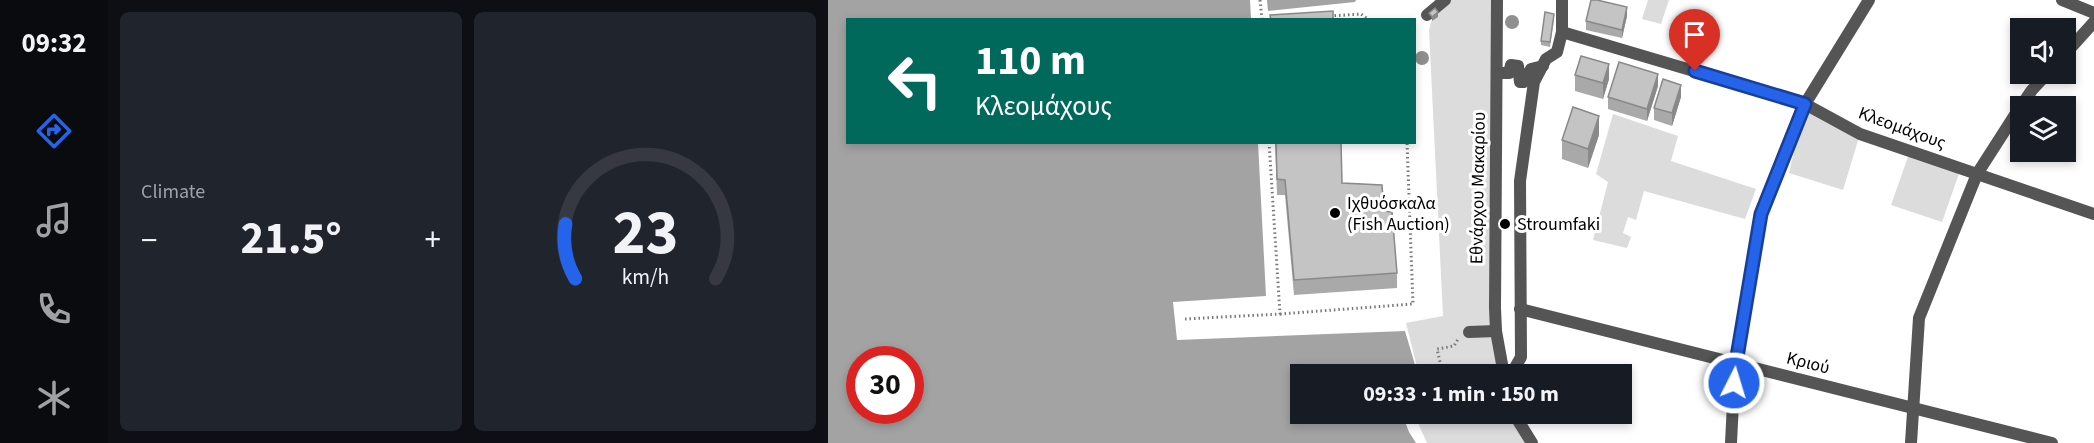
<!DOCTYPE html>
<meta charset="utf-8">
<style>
:root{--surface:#171b24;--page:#20242c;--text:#f1f3f6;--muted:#9ea1a6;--line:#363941;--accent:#2563eb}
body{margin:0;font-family:"Source Sans 3",sans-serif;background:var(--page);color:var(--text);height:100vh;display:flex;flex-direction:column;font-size:22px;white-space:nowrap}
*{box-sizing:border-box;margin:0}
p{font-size:20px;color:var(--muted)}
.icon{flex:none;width:33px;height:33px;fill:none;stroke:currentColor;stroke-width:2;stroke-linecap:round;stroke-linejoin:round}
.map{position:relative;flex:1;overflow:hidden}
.sheet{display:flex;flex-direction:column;gap:12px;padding:12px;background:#0d0f14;width:720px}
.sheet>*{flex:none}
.guide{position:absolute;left:18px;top:18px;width:570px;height:126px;border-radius:0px;box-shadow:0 3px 9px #0003;background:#00695c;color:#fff;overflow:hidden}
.tools{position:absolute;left:1182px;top:18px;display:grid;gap:12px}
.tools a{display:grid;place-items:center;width:66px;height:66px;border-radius:0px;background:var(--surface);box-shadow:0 3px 9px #0003;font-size:30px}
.speed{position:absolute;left:18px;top:346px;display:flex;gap:12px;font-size:30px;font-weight:700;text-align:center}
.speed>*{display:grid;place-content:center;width:78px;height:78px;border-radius:50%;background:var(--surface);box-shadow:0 3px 9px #0003;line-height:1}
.speed .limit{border:9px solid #d22;background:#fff;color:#111}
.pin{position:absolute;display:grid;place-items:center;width:51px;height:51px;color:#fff;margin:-62px -26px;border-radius:50% 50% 50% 0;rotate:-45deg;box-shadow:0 0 6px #0007}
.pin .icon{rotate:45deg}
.me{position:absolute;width:66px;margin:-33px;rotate:5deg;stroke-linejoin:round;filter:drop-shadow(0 0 4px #0008)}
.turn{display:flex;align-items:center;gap:21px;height:126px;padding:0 30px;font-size:27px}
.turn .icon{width:78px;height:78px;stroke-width:2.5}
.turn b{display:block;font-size:42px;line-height:51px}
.big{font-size:45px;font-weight:700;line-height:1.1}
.sheet .card{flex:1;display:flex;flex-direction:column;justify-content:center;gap:9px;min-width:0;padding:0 21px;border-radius:9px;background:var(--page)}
.sheet .dial{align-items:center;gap:0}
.dial svg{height:156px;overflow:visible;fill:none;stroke:var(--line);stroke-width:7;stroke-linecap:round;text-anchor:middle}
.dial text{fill:var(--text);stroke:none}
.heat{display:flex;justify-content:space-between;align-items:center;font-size:33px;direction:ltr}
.sheet .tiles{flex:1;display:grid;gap:12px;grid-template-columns:repeat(2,1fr)}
.trip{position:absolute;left:462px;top:364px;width:342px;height:60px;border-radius:0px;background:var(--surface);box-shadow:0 3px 9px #0003;font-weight:700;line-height:60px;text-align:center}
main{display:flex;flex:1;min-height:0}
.dock{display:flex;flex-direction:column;width:108px;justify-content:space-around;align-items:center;background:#090b0e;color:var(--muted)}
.dock .icon{width:42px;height:42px}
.dock .current{color:var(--accent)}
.dock b{font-size:27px;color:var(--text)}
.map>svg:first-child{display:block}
</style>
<main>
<nav class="dock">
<b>09:32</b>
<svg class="icon current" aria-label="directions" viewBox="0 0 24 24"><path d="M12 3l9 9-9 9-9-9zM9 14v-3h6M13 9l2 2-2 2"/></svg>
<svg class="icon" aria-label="music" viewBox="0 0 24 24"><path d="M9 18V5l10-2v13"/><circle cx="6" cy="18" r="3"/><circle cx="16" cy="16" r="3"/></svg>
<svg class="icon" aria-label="phone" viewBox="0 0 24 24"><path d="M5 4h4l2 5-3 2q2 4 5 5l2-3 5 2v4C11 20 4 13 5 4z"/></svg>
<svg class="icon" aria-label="climate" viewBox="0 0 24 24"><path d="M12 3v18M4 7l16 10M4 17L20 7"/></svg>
</nav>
<section class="sheet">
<div class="tiles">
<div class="card"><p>Climate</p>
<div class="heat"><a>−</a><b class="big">21.5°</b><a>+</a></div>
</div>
<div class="card dial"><svg viewBox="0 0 100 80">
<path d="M14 69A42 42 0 1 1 86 69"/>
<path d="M14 69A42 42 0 0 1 9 41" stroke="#2563eb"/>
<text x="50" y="56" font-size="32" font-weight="700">23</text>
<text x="50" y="72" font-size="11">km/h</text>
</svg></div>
</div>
</section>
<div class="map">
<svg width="1266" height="443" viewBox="0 0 1266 443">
<rect width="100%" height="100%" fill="#fff"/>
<g fill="#dcdcdc">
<path d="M 617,0 L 669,0 L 667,308 L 676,375 L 591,375 L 578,323 L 615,316 L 601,30 L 607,8 Z"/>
<path d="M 820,0 L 841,0 L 833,24 L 814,19 Z"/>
<path d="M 977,104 L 1032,134 L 1015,190 L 961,173 Z"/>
<path d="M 785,114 L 850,136 L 843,161 L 928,189 L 917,219 L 816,191 L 808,220 L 800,217 L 795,233 L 803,237 L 799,248 L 765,240 L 780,182 L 768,174 Z"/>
<path d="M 1082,151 L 1133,168 L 1114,222 L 1063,205 Z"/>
<path d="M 586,414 L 686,414 L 704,443 L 599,443 Z"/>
</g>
<g fill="#a3a3a3" fill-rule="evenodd">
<path d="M 0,0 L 422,0 L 423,19 L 20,20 L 20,142 L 430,143 L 438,296 L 345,302 L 349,340 L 577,331 L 590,375 L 472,375 L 472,414 L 574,414 L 581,432 L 588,443 L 0,443 ZM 32,360 L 82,360 L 82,411 L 32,411 Z"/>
<path d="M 439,0 L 528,0 L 527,2 L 440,11 Z"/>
</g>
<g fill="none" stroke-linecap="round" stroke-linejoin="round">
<g stroke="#777" stroke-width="3" stroke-dasharray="1.5 3" stroke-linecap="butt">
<path d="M 432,0 L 434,20"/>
<path d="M 502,16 L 533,14 L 541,20"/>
<path d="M 452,314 L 585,304 L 579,142"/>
<path d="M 357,319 L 452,314 L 441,142"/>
<path d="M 615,375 L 609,349 L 626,346 L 630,339"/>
</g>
<g stroke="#555" stroke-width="12">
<path d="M 670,73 L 681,73 L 683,65 L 690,66 L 692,82 L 696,82 L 703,69 L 715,66"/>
<path d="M 641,332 L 668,331"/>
</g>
<g stroke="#555" stroke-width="12">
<path d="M 1234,0 L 1266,13"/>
<path d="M 599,15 L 617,0"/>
<path d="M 734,32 L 977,104 L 1032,134 L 1266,214"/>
<path d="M 1238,53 L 1266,22"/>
<path d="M 1193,106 L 1204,90 L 1219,74"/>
<path d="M 692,309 L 1224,443"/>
<path d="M 683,375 L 693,357 L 692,181 L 706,82 L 718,59 L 729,52 L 734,32 L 734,0"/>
<path d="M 903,443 L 907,363 L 933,214 L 977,104 L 1041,0"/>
<path d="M 1083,443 L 1091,318 L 1149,174 L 1192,107"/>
</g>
<g stroke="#555" stroke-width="12">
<path d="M 669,0 L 667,308 L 668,331 L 676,375"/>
<path d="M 686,414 L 704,443"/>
</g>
</g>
<g fill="#8f8f8f">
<circle cx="684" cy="22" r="7"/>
<circle cx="594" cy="58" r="7"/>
</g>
<g fill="#a9a9a9">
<path d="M 799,16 L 794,38 L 758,30 L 758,21 Z"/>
<path d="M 726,19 L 722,47 L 713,45 L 713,41 Z"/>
<path d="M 747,75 L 781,79 L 775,99 L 747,91 Z"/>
<path d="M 830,86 L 819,121 L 780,109 L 780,97 Z"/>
<path d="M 853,97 L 844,126 L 826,120 L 826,108 Z"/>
<path d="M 771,135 L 760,168 L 734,159 L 734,140 Z"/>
<path d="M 447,142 L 513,142 L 514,183 L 556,211 L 569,273 L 569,288 L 466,295 L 457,195 L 449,195 Z"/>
</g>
<g fill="#898989">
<path d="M 799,7 L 799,16 L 794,38 L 794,30 Z"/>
<path d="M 610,12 L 610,17 L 604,21 L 604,17 Z"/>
<path d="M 781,64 L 781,79 L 775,99 L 775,83 Z"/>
<path d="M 830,74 L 830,86 L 819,121 L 819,109 Z"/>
<path d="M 853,85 L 853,97 L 844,126 L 844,113 Z"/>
<path d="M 771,116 L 771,135 L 760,168 L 760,149 Z"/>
</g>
<g fill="#c4c4c4" stroke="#898989" stroke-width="1.5">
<path d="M 763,0 L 769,0 L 799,7 L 794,30 L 758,21 Z"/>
<path d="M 607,8 L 610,12 L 604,17 L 601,13 Z"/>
<path d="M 505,11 L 505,20 L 443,20 L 442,15 Z"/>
<path d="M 717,12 L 726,14 L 722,42 L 713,41 Z"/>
<path d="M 753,56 L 781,64 L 775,83 L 747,75 Z"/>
<path d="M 791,62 L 830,74 L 819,109 L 780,97 Z"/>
<path d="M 835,79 L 853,85 L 844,113 L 826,108 Z"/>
<path d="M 745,107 L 771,116 L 760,149 L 734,140 Z"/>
<path d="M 448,142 L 513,142 L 514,183 L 554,185 L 556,211 L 564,212 L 569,273 L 466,280 L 457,180 L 449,179 Z"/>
</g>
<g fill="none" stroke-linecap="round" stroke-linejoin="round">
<defs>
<path id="route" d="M 867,71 L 977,104 L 933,214 L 908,363 L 906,383"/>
</defs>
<use href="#route" stroke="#184099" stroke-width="15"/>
<use href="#route" stroke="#2563eb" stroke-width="10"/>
</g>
<g fill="#000" stroke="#fff" stroke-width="2">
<circle cx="507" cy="213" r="6"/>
<circle cx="677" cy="224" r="6"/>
</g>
<g text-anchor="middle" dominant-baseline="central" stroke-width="6" stroke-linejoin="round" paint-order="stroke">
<g font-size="18" fill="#000" stroke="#fff">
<text transform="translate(1074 128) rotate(20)">Κλεομάχους</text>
<text transform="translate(650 188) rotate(-89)">Εθνάρχου Μακαρίου</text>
<text transform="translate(980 363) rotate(14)">Κριού</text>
</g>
<g font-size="18" fill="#000" stroke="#fff" text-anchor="start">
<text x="519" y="203">Ιχθυόσκαλα<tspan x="519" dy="21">(Fish Auction)</tspan></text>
<text x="689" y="224">Stroumfaki</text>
</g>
</g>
</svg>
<div class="tools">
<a><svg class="icon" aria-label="sound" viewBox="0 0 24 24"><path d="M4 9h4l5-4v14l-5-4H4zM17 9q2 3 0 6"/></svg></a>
<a><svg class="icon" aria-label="layers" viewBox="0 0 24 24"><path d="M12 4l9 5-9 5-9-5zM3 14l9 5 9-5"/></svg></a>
</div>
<div class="speed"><div class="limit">30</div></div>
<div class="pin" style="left:867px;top:71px;background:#d93025"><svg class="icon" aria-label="arrive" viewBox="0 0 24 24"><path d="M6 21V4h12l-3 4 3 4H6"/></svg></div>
<svg class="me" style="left:906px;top:383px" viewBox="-20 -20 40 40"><circle r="17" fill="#2563eb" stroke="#fff" stroke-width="3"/><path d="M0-11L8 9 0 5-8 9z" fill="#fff"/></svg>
<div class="trip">09:33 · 1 min · 150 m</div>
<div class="guide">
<div class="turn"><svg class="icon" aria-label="left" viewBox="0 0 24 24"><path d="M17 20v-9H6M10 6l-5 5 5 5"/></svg><div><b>110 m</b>Κλεομάχους</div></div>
</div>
</div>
</main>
